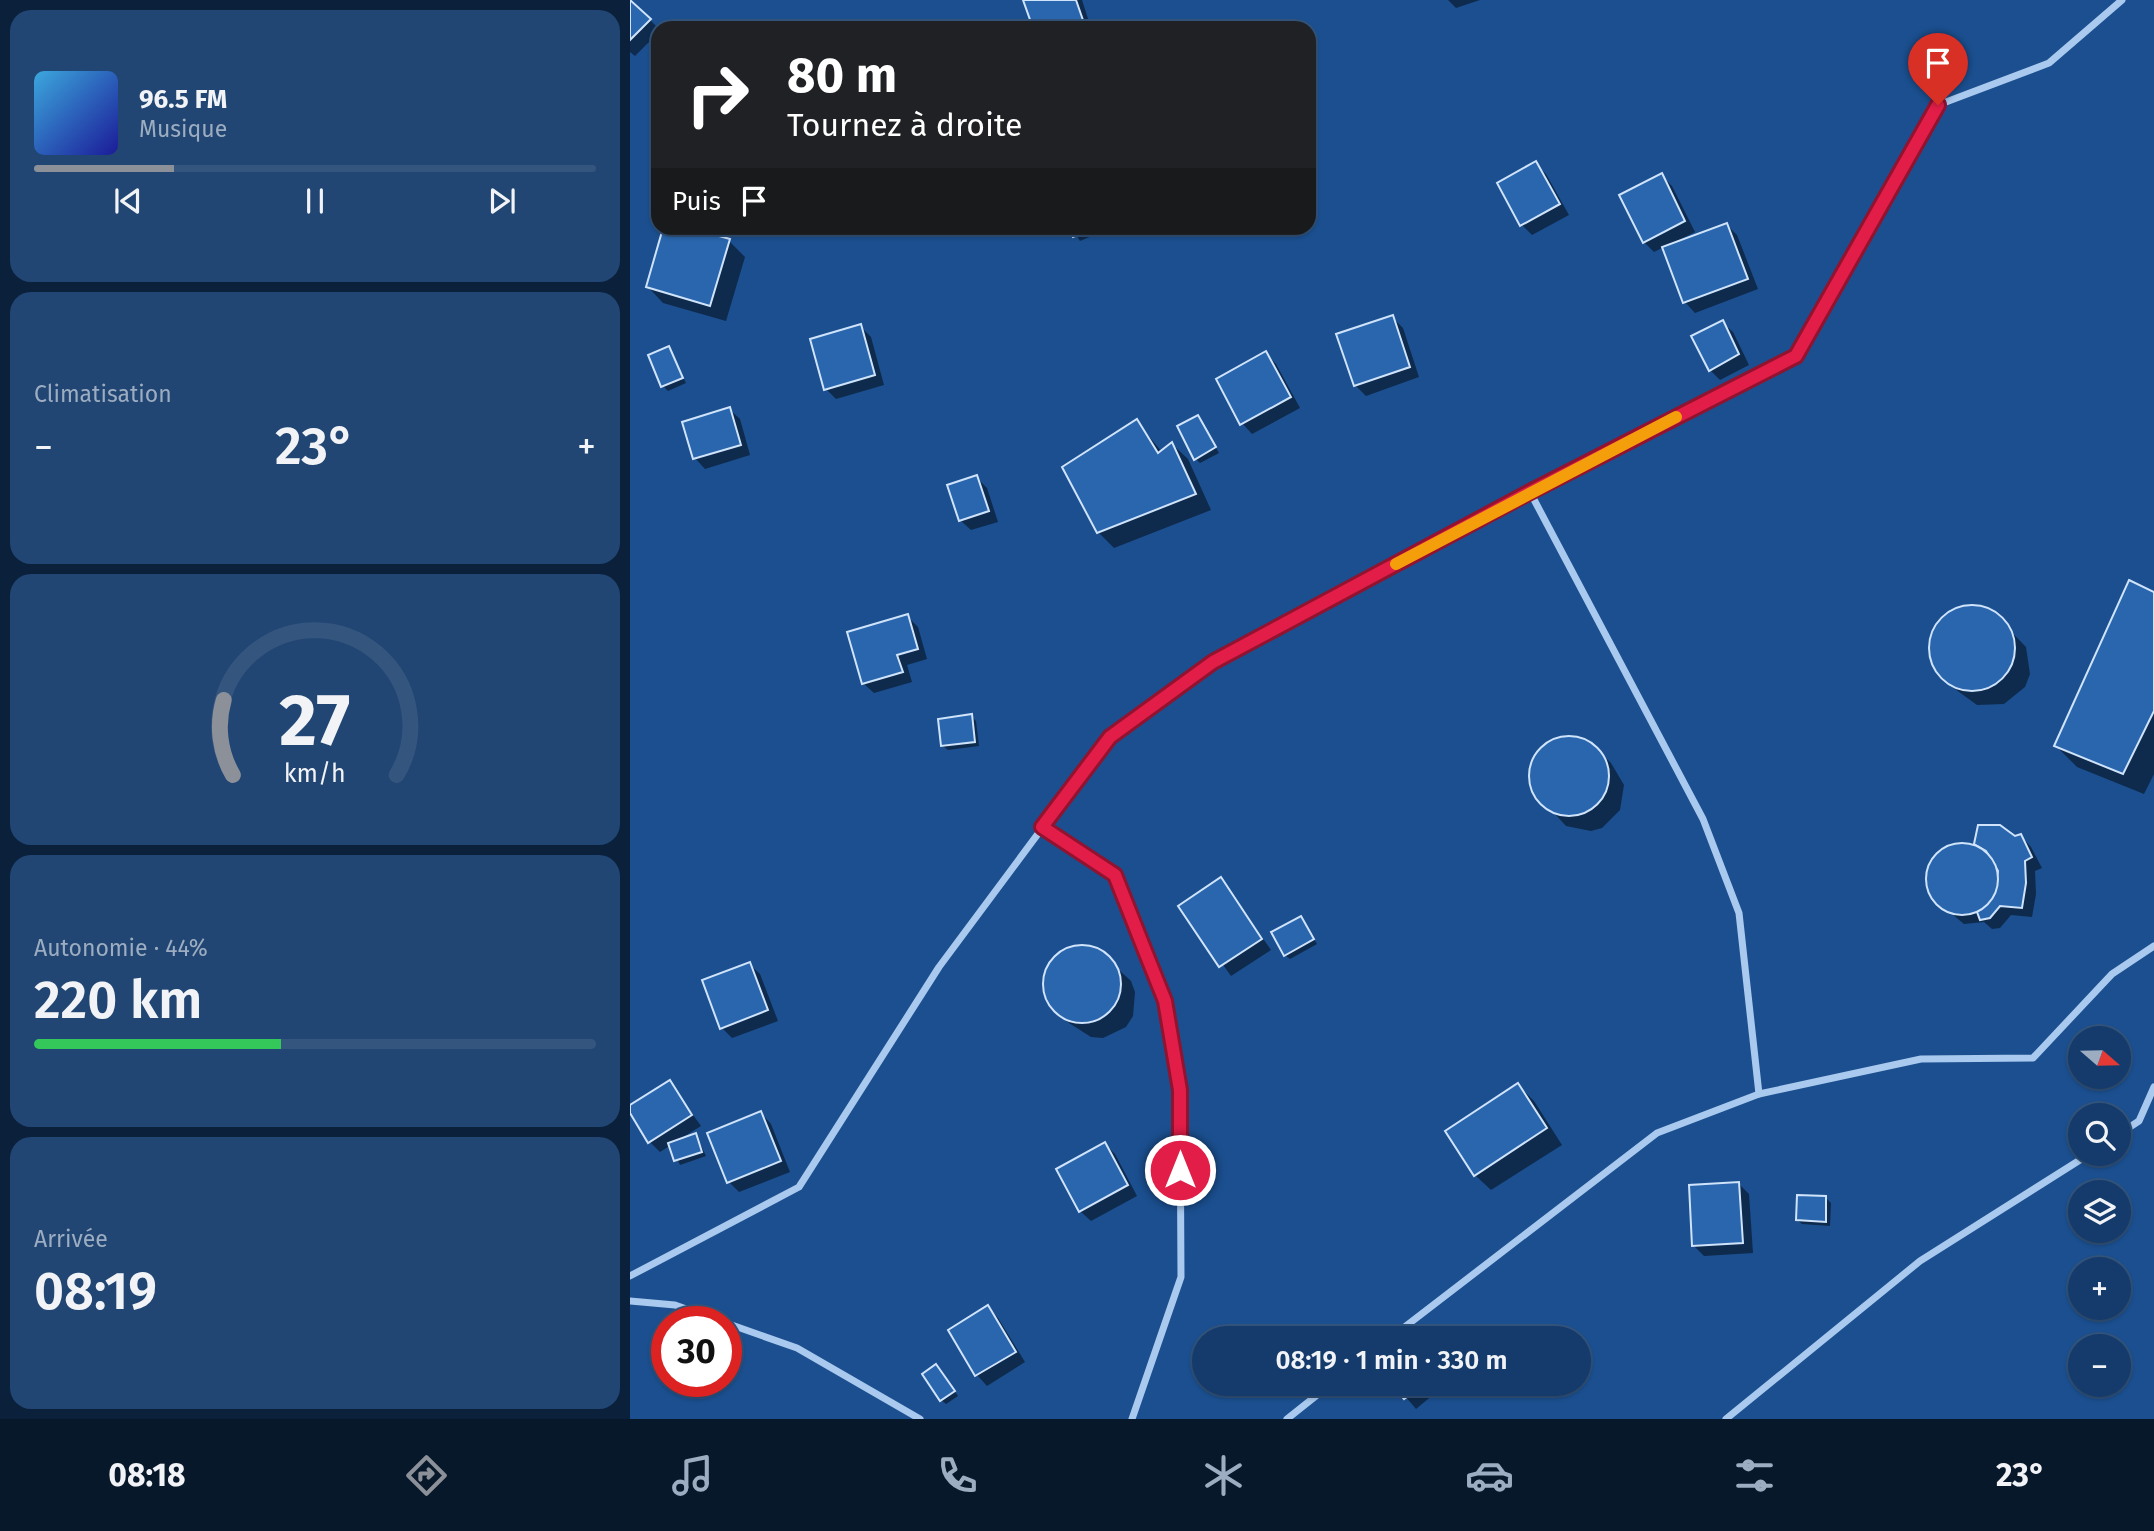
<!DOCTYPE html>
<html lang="fr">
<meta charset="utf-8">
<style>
:root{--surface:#143b6b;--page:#214673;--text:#f1f3f6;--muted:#9dadc1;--line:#33557e;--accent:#8c9099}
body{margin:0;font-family:"Fira Sans",sans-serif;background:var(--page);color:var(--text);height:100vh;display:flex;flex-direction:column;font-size:26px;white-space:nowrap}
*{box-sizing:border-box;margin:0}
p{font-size:23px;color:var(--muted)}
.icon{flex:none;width:38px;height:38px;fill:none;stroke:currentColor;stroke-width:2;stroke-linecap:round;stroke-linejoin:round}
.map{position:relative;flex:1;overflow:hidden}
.drawer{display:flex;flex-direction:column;gap:10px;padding:10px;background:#0b203b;width:630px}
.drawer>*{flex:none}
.guide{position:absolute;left:21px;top:21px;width:665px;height:214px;border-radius:21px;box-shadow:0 2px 5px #0004,0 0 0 2px var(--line);background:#202124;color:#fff;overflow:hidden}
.needle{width:46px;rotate:110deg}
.buttons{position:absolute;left:1438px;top:1026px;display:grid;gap:14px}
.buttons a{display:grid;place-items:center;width:63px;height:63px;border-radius:50%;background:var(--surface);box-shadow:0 2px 5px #0004,0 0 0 2px var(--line);font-size:35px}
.speed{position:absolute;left:21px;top:1306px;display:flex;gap:14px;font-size:35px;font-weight:700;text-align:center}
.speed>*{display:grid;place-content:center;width:91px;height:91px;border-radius:50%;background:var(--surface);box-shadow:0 2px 5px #0004,0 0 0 2px var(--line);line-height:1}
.speed .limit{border:10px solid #d22;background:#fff;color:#111}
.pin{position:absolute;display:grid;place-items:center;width:60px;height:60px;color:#fff;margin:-72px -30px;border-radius:50% 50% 50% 0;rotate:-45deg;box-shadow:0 0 7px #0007}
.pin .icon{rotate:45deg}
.me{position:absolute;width:77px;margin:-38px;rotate:0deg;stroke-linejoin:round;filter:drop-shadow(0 0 5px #0008)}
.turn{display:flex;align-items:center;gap:24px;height:147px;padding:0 21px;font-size:32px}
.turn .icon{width:91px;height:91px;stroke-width:2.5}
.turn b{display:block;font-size:49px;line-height:60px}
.then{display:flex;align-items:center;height:66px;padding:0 21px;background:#0003;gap:14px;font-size:26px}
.big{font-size:52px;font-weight:600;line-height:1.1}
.drawer .widget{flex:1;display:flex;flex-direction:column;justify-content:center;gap:10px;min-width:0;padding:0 24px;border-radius:21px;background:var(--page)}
.drawer .dial{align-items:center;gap:0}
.dial svg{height:182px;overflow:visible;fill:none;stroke:var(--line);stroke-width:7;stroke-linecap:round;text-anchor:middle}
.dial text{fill:var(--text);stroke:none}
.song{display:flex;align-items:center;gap:21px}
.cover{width:84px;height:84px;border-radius:10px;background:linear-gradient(135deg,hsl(200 70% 55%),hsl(240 70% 35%))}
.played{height:7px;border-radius:4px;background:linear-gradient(90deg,var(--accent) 25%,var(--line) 25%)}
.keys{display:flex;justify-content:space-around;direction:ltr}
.heat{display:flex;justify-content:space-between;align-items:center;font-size:38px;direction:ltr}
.charge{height:10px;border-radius:5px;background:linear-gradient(90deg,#34c759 44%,var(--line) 0)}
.trip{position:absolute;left:562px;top:1326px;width:399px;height:70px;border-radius:35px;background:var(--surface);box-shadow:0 2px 5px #0004,0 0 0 2px var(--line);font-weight:600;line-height:70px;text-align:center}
.menu{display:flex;height:112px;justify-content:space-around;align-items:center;background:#08182b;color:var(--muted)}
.menu .icon{width:49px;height:49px}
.menu .current{color:var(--accent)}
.menu b{font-size:32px;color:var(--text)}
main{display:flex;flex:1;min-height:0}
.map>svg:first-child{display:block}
</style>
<main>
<section class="drawer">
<div class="widget">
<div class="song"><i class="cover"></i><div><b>96.5 FM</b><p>Musique</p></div></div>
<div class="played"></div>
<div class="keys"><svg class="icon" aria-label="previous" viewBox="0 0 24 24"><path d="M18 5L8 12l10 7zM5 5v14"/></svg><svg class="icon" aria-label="pause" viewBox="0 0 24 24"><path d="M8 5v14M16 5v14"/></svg><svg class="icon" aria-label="next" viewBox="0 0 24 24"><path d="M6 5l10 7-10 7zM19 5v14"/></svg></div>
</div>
<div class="widget"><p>Climatisation</p>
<div class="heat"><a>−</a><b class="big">23°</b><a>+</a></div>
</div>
<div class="widget dial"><svg viewBox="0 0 100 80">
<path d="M14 69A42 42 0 1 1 86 69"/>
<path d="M14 69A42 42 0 0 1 10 36" stroke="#8c9099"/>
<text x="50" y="56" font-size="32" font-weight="700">27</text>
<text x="50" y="72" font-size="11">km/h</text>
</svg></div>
<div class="widget"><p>Autonomie · 44%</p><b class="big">220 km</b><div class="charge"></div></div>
<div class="widget"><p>Arrivée</p><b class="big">08:19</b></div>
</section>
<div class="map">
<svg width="1524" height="1419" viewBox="0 0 1524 1419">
<rect width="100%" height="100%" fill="#1b4f8f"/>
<g fill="#0007">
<path d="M 0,0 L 28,28 L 28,33 L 5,56 L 0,52 Z"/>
<path d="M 395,0 L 452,0 L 461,28 L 405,28 Z"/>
<path d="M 818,0 L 850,0 L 826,8 Z"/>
<path d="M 906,164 L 916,174 L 939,215 L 902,235 L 892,225 Z"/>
<path d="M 1031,175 L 1042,186 L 1065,232 L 1047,241 L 1048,243 L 1097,225 L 1107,235 L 1128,289 L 1065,313 L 1055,302 L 1034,247 L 1024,252 L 1014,242 Z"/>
<path d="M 35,228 L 54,228 L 99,241 L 115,257 L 96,321 L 33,303 L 18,287 Z"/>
<path d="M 442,228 L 461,228 L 464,235 L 450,241 Z"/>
<path d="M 762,317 L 773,328 L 789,377 L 736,396 L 725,385 Z"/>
<path d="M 1092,322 L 1103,332 L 1119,365 L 1090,380 L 1080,370 Z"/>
<path d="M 230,326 L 241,337 L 254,385 L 206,399 L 196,389 Z"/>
<path d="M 39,349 L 56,383 L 38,391 L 33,386 Z"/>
<path d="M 636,353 L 646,364 L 670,408 L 622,434 L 612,423 Z"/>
<path d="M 99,409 L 110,419 L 120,455 L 75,469 L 65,458 L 54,423 Z"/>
<path d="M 568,417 L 589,453 L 570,463 L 565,458 Z"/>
<path d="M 507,422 L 532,452 L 542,444 L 558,459 L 581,510 L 484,548 L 468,532 Z"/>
<path d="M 346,477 L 357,488 L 368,522 L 341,530 L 330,520 Z"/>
<path d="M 1524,594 L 1524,774 L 1514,794 L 1447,767 L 1426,746 Z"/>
<path d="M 1348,607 L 1361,611 L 1396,647 L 1400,674 L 1395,687 L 1374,704 L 1347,705 L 1325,689 L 1309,672 L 1301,646 L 1311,621 L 1321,612 Z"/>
<path d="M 277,616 L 288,627 L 297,659 L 277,665 L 282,682 L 244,693 L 233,683 Z"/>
<path d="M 341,716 L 346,721 L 349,746 L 318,750 L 313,746 Z"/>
<path d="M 941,737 L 964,746 L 981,763 L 994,785 L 990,810 L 972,828 L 961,831 L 936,826 L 903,790 L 903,765 L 917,744 Z"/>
<path d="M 1349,827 L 1384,838 L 1391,836 L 1401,847 L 1412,868 L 1405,871 L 1406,894 L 1402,917 L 1381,915 L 1370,928 L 1362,929 L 1354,922 L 1334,924 L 1304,899 L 1297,878 L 1304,857 L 1322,845 L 1346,846 Z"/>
<path d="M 591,879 L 641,950 L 601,976 L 551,906 Z"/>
<path d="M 671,918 L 687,944 L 660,959 L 655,955 Z"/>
<path d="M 443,948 L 466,949 L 501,981 L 505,992 L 503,1016 L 496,1027 L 473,1038 L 461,1037 L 439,1023 L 423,1006 L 417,995 L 418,971 L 433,952 Z"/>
<path d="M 119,964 L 130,974 L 148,1021 L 102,1038 L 92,1028 Z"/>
<path d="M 40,1083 L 71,1126 L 50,1139 L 66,1135 L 76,1156 L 50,1165 L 41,1145 L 30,1152 L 20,1142 L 0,1110 Z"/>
<path d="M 888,1085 L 904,1101 L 932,1145 L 861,1190 L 845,1175 Z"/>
<path d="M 131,1113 L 141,1124 L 160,1172 L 109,1192 L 99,1182 Z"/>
<path d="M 475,1144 L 485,1154 L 507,1196 L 461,1221 L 450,1211 Z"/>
<path d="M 1109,1184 L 1119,1194 L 1123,1253 L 1074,1256 L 1064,1246 Z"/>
<path d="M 1196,1198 L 1201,1203 L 1200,1226 L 1172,1224 L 1167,1220 Z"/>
<path d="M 358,1307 L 368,1318 L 395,1362 L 357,1386 L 347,1375 L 320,1331 Z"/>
<path d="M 311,1371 L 328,1396 L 316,1404 L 311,1400 Z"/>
<path d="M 765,1384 L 807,1384 L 810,1389 L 786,1409 Z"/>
</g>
<g fill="#2a66ad" stroke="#cfe3fa" stroke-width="2">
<path d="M 0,0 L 21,19 L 0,40 Z"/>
<path d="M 393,0 L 446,0 L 454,23 L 438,28 L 403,28 Z"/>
<path d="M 906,161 L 930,204 L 890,226 L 867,183 Z"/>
<path d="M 1032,173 L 1055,221 L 1013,243 L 989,195 Z"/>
<path d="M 1097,223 L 1118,279 L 1053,303 L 1032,247 Z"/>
<path d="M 33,228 L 60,228 L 100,239 L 80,306 L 16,287 Z"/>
<path d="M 440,228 L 460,228 L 461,230 L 443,237 Z"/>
<path d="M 763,315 L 780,367 L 724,386 L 706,334 Z"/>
<path d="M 1093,320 L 1109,354 L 1079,371 L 1061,336 Z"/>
<path d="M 231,324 L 245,375 L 194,390 L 180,339 Z"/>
<path d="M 39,346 L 53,378 L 31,387 L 18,355 Z"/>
<path d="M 636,351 L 661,397 L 610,425 L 586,379 Z"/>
<path d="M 100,407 L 111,445 L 63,459 L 52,422 Z"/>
<path d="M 568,415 L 586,447 L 564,460 L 547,426 Z"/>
<path d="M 507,419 L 528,453 L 542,442 L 566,494 L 467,533 L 432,467 Z"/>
<path d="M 347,475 L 359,511 L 329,521 L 317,485 Z"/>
<path d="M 1499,580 L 1524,592 L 1524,711 L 1493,774 L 1424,746 Z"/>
<circle cx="1342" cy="648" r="43"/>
<path d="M 278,614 L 288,649 L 267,655 L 273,672 L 232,684 L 217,632 Z"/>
<path d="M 342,714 L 345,742 L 311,746 L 308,719 Z"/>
<circle cx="939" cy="776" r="40"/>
<path d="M 1348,825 L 1370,825 L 1385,836 L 1391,834 L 1402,857 L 1395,861 L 1396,883 L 1392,908 L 1370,906 L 1360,918 L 1350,920 L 1347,912 L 1364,895 L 1368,871 L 1356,851 L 1344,844 Z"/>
<circle cx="1332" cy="879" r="36"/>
<path d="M 591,877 L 632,939 L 589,967 L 548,906 Z"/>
<path d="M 671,916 L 684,939 L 654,956 L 641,932 Z"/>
<circle cx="452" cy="984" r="39"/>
<path d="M 120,962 L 138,1010 L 90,1029 L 72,980 Z"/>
<path d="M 40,1080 L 62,1115 L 18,1143 L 0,1113 L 0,1105 Z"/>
<path d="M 888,1083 L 917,1128 L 844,1176 L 815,1131 Z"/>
<path d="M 131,1111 L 151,1161 L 97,1183 L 77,1133 Z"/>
<path d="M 66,1133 L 72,1152 L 44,1161 L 38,1143 Z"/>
<path d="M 475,1142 L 498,1185 L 449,1212 L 426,1169 Z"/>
<path d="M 1109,1182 L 1113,1243 L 1062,1246 L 1059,1185 Z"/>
<path d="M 1167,1195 L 1196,1196 L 1196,1222 L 1166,1220 Z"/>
<path d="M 358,1305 L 386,1352 L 345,1376 L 318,1330 Z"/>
<path d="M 306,1364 L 325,1391 L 310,1401 L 292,1374 Z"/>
<path d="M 762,1384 L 794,1384 L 774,1399 Z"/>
</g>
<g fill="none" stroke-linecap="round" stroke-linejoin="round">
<g stroke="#a9c9ee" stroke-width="7">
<path d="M 900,492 L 1073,819 L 1109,913 L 1129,1094"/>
<path d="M 412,827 L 485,875 L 535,1001 L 550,1090 L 551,1277 L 502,1419"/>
<path d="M 1489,1134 L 1509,1121 L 1524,1087"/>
<path d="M 0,1276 L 169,1187 L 309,967 L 480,737 L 583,662 L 900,492 L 1166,356 L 1308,105 L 1419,63 L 1492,0"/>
<path d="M 0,1301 L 45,1305 L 90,1321"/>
<path d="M 96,1323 L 167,1348 L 290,1419"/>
<path d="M 759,1339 L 1027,1133 L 1129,1094 L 1291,1059 L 1403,1058 L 1482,974 L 1524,946"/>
<path d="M 657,1419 L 701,1384"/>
<path d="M 1096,1419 L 1290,1261 L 1461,1153"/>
</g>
</g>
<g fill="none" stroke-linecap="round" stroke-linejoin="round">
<defs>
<path id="route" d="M 550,1170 L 550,1090 L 535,1001 L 515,951 L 485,875 L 412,827 L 480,737 L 583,662 L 900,492 L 1166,356 L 1308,105"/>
</defs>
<use href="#route" stroke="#92132f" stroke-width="18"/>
<use href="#route" stroke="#e11d48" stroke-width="12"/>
<path stroke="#f59e0b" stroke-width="12" d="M 766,564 L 1046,417"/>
</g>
</svg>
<div class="buttons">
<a><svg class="needle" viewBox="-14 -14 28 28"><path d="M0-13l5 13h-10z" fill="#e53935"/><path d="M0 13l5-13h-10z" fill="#9dadc1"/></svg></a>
<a><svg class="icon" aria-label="search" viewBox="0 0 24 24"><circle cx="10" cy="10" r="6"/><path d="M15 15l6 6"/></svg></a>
<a><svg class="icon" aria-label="layers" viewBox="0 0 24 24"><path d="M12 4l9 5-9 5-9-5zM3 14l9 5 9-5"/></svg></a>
<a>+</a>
<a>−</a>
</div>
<div class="speed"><div class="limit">30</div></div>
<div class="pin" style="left:1308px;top:105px;background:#d93025"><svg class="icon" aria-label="arrive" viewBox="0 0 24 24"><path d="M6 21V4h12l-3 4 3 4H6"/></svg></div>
<svg class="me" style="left:550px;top:1170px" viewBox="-20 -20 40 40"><circle r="17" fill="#e11d48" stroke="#fff" stroke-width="3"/><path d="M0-11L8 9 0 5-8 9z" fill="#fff"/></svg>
<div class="trip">08:19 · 1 min · 330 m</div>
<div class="guide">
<div class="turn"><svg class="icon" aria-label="right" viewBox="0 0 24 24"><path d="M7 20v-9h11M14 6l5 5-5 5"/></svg><div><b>80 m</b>Tournez à droite</div></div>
<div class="then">Puis<svg class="icon" aria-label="arrive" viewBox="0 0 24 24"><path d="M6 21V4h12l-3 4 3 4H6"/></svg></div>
</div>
</div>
</main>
<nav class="menu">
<b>08:18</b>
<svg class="icon current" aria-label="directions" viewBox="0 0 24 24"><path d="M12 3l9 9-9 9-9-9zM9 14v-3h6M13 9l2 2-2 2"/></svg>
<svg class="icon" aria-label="music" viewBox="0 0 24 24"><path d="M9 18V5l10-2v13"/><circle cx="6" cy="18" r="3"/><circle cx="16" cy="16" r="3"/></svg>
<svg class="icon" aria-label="phone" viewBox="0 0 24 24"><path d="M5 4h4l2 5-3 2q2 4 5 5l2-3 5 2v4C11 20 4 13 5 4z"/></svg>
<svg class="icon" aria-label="climate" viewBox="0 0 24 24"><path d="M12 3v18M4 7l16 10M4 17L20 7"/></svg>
<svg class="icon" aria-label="car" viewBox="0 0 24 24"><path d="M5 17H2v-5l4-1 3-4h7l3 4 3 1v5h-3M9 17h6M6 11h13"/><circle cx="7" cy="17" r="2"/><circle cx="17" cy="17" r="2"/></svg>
<svg class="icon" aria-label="filters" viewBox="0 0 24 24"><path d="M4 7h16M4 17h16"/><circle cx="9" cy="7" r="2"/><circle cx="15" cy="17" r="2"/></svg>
<b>23°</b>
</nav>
